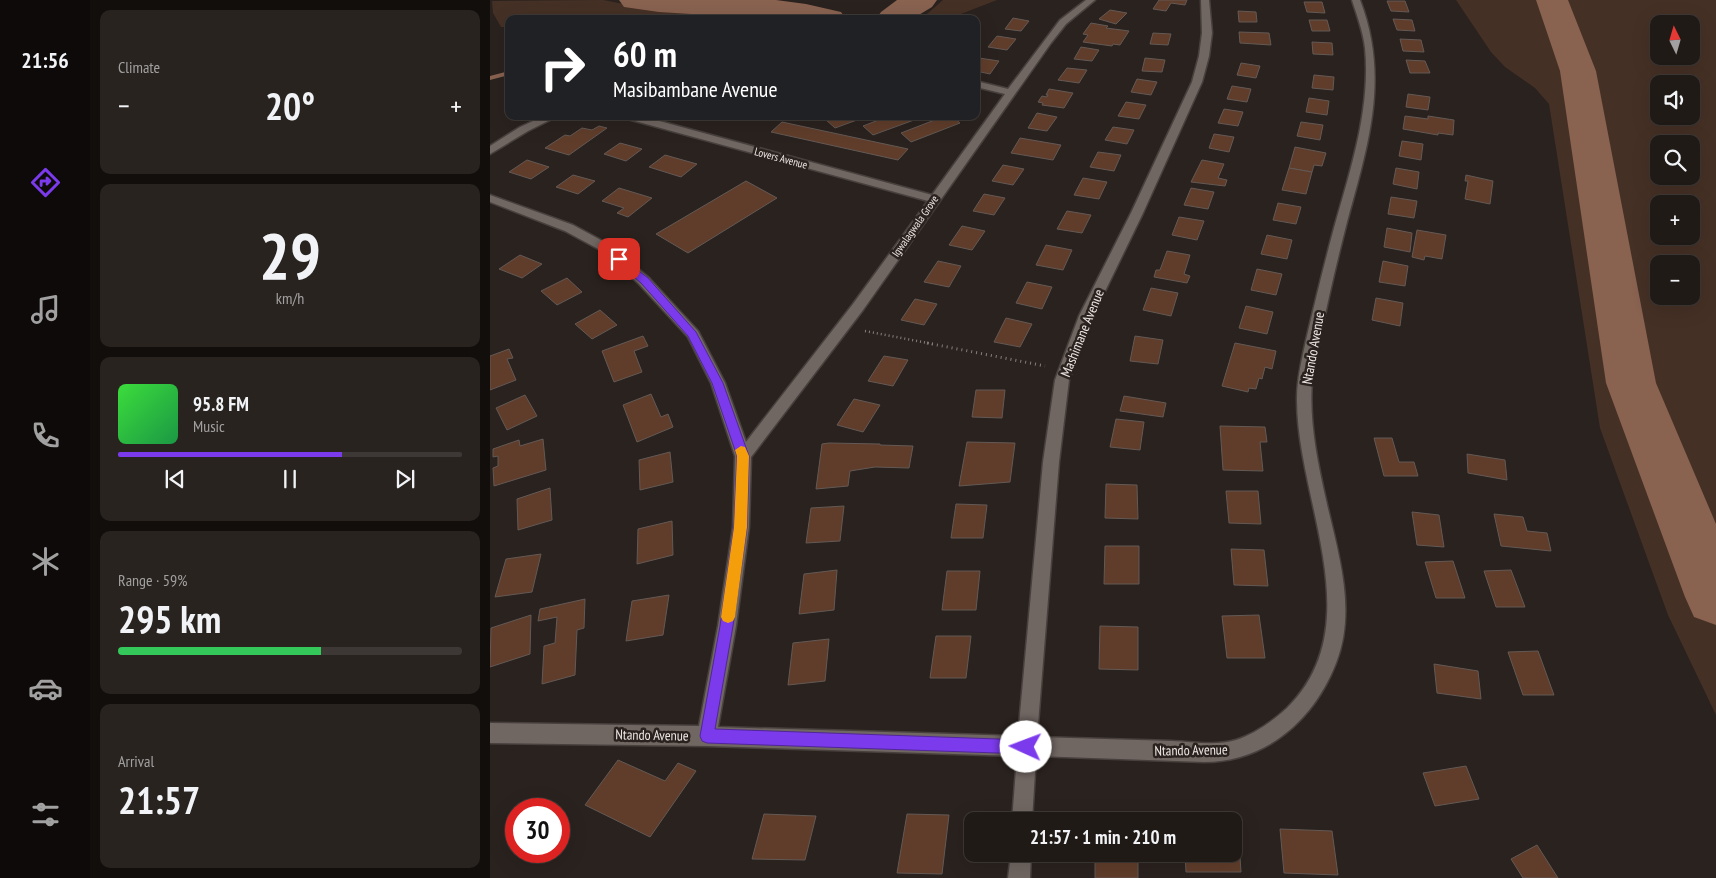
<!DOCTYPE html>
<meta charset="utf-8">
<style>
:root{--surface:#201a16;--page:#28231f;--text:#f1f3f6;--muted:#a2a1a1;--line:#3d3835;--accent:#7c3aed}
body{margin:0;font-family:"PT Sans Narrow",sans-serif;background:var(--page);color:var(--text);height:100vh;display:flex;flex-direction:column;font-size:19px;white-space:nowrap}
*{box-sizing:border-box;margin:0}
p{font-size:16px;color:var(--muted)}
.icon{flex:none;width:28px;height:28px;fill:none;stroke:currentColor;stroke-width:2;stroke-linecap:round;stroke-linejoin:round}
.map{position:relative;flex:1;overflow:hidden}
.side{display:flex;flex-direction:column;gap:10px;padding:10px;background:#120e0c;width:400px}
.side>*{flex:none}
.hud{position:absolute;left:15px;top:15px;width:475px;height:105px;border-radius:10px;box-shadow:0 5px 20px #0002,0 0 0 1px var(--line);background:#202124;color:#fff;overflow:hidden}
.needle{width:32px;rotate:355deg}
.buttons{position:absolute;left:1160px;top:15px;display:grid;gap:10px}
.buttons a{display:grid;place-items:center;width:50px;height:50px;border-radius:10px;background:var(--surface);box-shadow:0 5px 20px #0002,0 0 0 1px var(--line);font-size:25px}
.speed{position:absolute;left:15px;top:798px;display:flex;gap:10px;font-size:25px;font-weight:700;text-align:center}
.speed>*{display:grid;place-content:center;width:65px;height:65px;border-radius:50%;background:var(--surface);box-shadow:0 5px 20px #0002,0 0 0 1px var(--line);line-height:1}
.speed .limit{border:8px solid #d22;background:#fff;color:#111}
.pin{position:absolute;display:grid;place-items:center;width:42px;height:42px;color:#fff;margin:-21px;border-radius:10px;box-shadow:0 2px 8px #0006}
.me{position:absolute;width:55px;margin:-28px;rotate:272deg;stroke-linejoin:round;filter:drop-shadow(0 0 4px #0008)}
.turn{display:flex;align-items:center;gap:18px;height:105px;padding:0 25px;font-size:22px}
.turn .icon{width:65px;height:65px;stroke-width:2.5}
.turn b{display:block;font-size:35px;line-height:42px}
.big{font-size:38px;font-weight:700;line-height:1.1}
.side .card{flex:1;display:flex;flex-direction:column;justify-content:center;gap:8px;min-width:0;padding:0 18px;border-radius:10px;background:var(--page)}
.side .dial{align-items:center;gap:0}
.dial b{font-size:65px;line-height:1}
.song{display:flex;align-items:center;gap:15px}
.cover{width:60px;height:60px;border-radius:8px;background:linear-gradient(135deg,hsl(120 70% 55%),hsl(140 70% 35%))}
.played{height:5px;border-radius:2px;background:linear-gradient(90deg,var(--accent) 65%,var(--line) 65%)}
.keys{display:flex;justify-content:space-around;direction:ltr}
.heat{display:flex;justify-content:space-between;align-items:center;font-size:28px;direction:ltr}
.charge{height:8px;border-radius:4px;background:linear-gradient(90deg,#34c759 59%,var(--line) 0)}
.trip{position:absolute;left:474px;top:812px;width:278px;height:50px;border-radius:10px;background:var(--surface);box-shadow:0 5px 20px #0002,0 0 0 1px var(--line);font-weight:700;line-height:50px;text-align:center}
main{display:flex;flex:1;min-height:0}
.tab-bar{display:flex;flex-direction:column;width:90px;justify-content:space-around;align-items:center;background:#0d0a09;color:var(--muted)}
.tab-bar .icon{width:35px;height:35px}
.tab-bar .on{color:var(--accent)}
.tab-bar b{font-size:22px;color:var(--text)}
.map>svg:first-child{display:block}
</style>
<main>
<nav class="tab-bar">
<b>21:56</b>
<svg class="icon on" aria-label="directions" viewBox="0 0 24 24"><path d="M12 3l9 9-9 9-9-9zM9 14v-3h6M13 9l2 2-2 2"/></svg>
<svg class="icon" aria-label="music" viewBox="0 0 24 24"><path d="M9 18V5l10-2v13"/><circle cx="6" cy="18" r="3"/><circle cx="16" cy="16" r="3"/></svg>
<svg class="icon" aria-label="phone" viewBox="0 0 24 24"><path d="M5 4h4l2 5-3 2q2 4 5 5l2-3 5 2v4C11 20 4 13 5 4z"/></svg>
<svg class="icon" aria-label="climate" viewBox="0 0 24 24"><path d="M12 3v18M4 7l16 10M4 17L20 7"/></svg>
<svg class="icon" aria-label="car" viewBox="0 0 24 24"><path d="M5 17H2v-5l4-1 3-4h7l3 4 3 1v5h-3M9 17h6M6 11h13"/><circle cx="7" cy="17" r="2"/><circle cx="17" cy="17" r="2"/></svg>
<svg class="icon" aria-label="filters" viewBox="0 0 24 24"><path d="M4 7h16M4 17h16"/><circle cx="9" cy="7" r="2"/><circle cx="15" cy="17" r="2"/></svg>
</nav>
<section class="side">
<div class="card"><p>Climate</p>
<div class="heat"><a>−</a><b class="big">20°</b><a>+</a></div>
</div>
<div class="card dial"><b>29</b><p>km/h</p></div>
<div class="card">
<div class="song"><i class="cover"></i><div><b>95.8 FM</b><p>Music</p></div></div>
<div class="played"></div>
<div class="keys"><svg class="icon" aria-label="previous" viewBox="0 0 24 24"><path d="M18 5L8 12l10 7zM5 5v14"/></svg><svg class="icon" aria-label="pause" viewBox="0 0 24 24"><path d="M8 5v14M16 5v14"/></svg><svg class="icon" aria-label="next" viewBox="0 0 24 24"><path d="M6 5l10 7-10 7zM19 5v14"/></svg></div>
</div>
<div class="card"><p>Range · 59%</p><b class="big">295 km</b><div class="charge"></div></div>
<div class="card"><p>Arrival</p><b class="big">21:57</b></div>
</section>
<div class="map">
<svg width="1226" height="878" viewBox="0 0 1226 878">
<rect width="100%" height="100%" fill="#2a221e"/>
<g fill="#453025" fill-rule="evenodd">
<path d="M 113,0 L 155,8 L 212,11 L 273,19 L 19,19 L 19,27 L 11,27 L 3,13 L 2,1 Z"/>
<path d="M 453,0 L 507,0 L 458,19 L 416,19 L 437,14 Z"/>
<path d="M 966,0 L 1226,0 L 1226,715 L 1178,615 L 1110,428 L 1059,104 L 1045,88 L 1015,67 L 1001,52 ZM 1169,24 L 1201,24 L 1201,56 L 1169,56 ZM 1169,84 L 1201,84 L 1201,116 L 1169,116 ZM 1169,144 L 1201,144 L 1201,176 L 1169,176 ZM 1169,204 L 1201,204 L 1201,236 L 1169,236 ZM 1169,264 L 1201,264 L 1201,296 L 1169,296 Z"/>
</g>
<g fill="none" stroke-linecap="round" stroke-linejoin="round">
<g fill="#896250" fill-rule="evenodd">
<path d="M 321,12 L 324,14 L 323,15 L 308,19 L 298,19 Z"/>
<path d="M 19,71 L 19,75 L 0,80 L 0,76 Z"/>
</g>
<g fill="#896250" fill-rule="evenodd">
<path d="M 129,0 L 286,0 L 316,4 L 351,12 L 356,19 L 282,19 L 169,12 L 134,7 Z"/>
<path d="M 407,0 L 447,0 L 442,7 L 422,19 L 386,19 L 391,12 Z"/>
<path d="M 1046,0 L 1078,0 L 1106,71 L 1166,383 L 1226,524 L 1226,625 L 1204,617 L 1195,597 L 1116,383 L 1070,71 Z"/>
</g>
</g>
<g fill="#603d2b" stroke="#635955">
<path d="M 669,0 L 697,0 L 695,5 L 681,3 L 676,11 L 663,9 Z"/>
<path d="M 897,1 L 915,1 L 919,12 L 901,11 Z"/>
<path d="M 814,2 L 832,2 L 835,13 L 817,12 Z"/>
<path d="M 620,10 L 637,13 L 626,24 L 609,19 Z"/>
<path d="M 748,11 L 766,12 L 767,22 L 749,22 Z"/>
<path d="M 523,18 L 539,21 L 531,31 L 515,29 Z"/>
<path d="M 903,19 L 922,20 L 925,31 L 907,30 Z"/>
<path d="M 819,20 L 837,20 L 840,31 L 822,31 Z"/>
<path d="M 601,23 L 618,26 L 616,28 L 639,31 L 630,45 L 623,44 L 622,46 L 593,42 L 598,35 L 593,34 Z"/>
<path d="M 749,32 L 779,33 L 781,45 L 750,43 Z"/>
<path d="M 663,33 L 681,34 L 678,45 L 660,44 Z"/>
<path d="M 507,36 L 526,39 L 517,50 L 498,47 Z"/>
<path d="M 910,39 L 931,40 L 934,52 L 913,51 Z"/>
<path d="M 822,42 L 842,43 L 843,55 L 823,54 Z"/>
<path d="M 591,47 L 609,50 L 602,61 L 584,59 Z"/>
<path d="M 489,58 L 509,61 L 500,74 L 486,71 L 486,61 Z"/>
<path d="M 655,58 L 675,60 L 672,72 L 652,71 Z"/>
<path d="M 916,60 L 935,61 L 940,73 L 920,73 Z"/>
<path d="M 751,63 L 770,66 L 766,78 L 747,75 Z"/>
<path d="M 577,68 L 597,70 L 589,83 L 568,80 Z"/>
<path d="M 824,75 L 844,77 L 843,90 L 822,88 Z"/>
<path d="M 647,79 L 667,82 L 661,95 L 641,92 Z"/>
<path d="M 742,86 L 761,89 L 757,102 L 737,99 Z"/>
<path d="M 559,89 L 583,93 L 574,108 L 552,105 L 553,103 L 548,102 L 552,96 L 557,97 L 558,95 L 556,95 Z"/>
<path d="M 918,94 L 940,97 L 938,110 L 916,107 Z"/>
<path d="M 819,98 L 839,101 L 837,115 L 816,112 Z"/>
<path d="M 636,102 L 656,105 L 649,119 L 628,116 Z"/>
<path d="M 734,109 L 753,112 L 748,126 L 728,123 Z"/>
<path d="M 547,113 L 567,117 L 557,131 L 538,128 Z"/>
<path d="M 342,116 L 378,116 L 345,128 L 335,119 Z"/>
<path d="M 399,116 L 435,116 L 383,135 L 373,126 Z"/>
<path d="M 455,116 L 462,116 L 470,123 L 421,142 L 411,133 Z"/>
<path d="M 915,116 L 938,119 L 938,116 L 964,120 L 963,135 L 948,133 L 948,135 L 913,129 Z"/>
<path d="M 292,122 L 418,149 L 408,160 L 281,132 Z"/>
<path d="M 811,122 L 833,125 L 830,140 L 807,136 Z"/>
<path d="M 109,126 L 117,128 L 79,155 L 55,148 L 75,135 L 80,136 L 92,128 L 102,130 Z"/>
<path d="M 623,127 L 644,130 L 637,144 L 615,140 Z"/>
<path d="M 724,134 L 744,137 L 739,152 L 719,148 Z"/>
<path d="M 530,138 L 571,145 L 563,160 L 521,153 Z"/>
<path d="M 912,141 L 933,144 L 931,160 L 909,156 Z"/>
<path d="M 130,143 L 152,149 L 136,161 L 114,154 Z"/>
<path d="M 805,147 L 836,153 L 832,166 L 824,165 L 822,172 L 799,168 Z"/>
<path d="M 608,152 L 631,155 L 624,171 L 600,167 Z"/>
<path d="M 175,155 L 207,164 L 191,177 L 159,167 Z"/>
<path d="M 37,160 L 59,167 L 41,179 L 19,172 Z"/>
<path d="M 712,160 L 734,164 L 728,178 L 737,180 L 735,186 L 701,182 Z"/>
<path d="M 513,165 L 534,169 L 523,185 L 502,181 Z"/>
<path d="M 799,168 L 822,172 L 816,194 L 792,190 Z"/>
<path d="M 906,168 L 929,172 L 927,189 L 903,184 Z"/>
<path d="M 83,175 L 105,181 L 88,194 L 66,187 Z"/>
<path d="M 976,175 L 1003,181 L 1000,204 L 975,199 L 978,181 L 975,181 Z"/>
<path d="M 593,178 L 617,182 L 609,199 L 584,195 Z"/>
<path d="M 256,181 L 287,198 L 198,253 L 166,234 Z"/>
<path d="M 129,188 L 162,198 L 138,217 L 127,213 L 134,208 L 112,201 Z"/>
<path d="M 701,188 L 724,192 L 718,209 L 694,205 Z"/>
<path d="M 494,194 L 515,198 L 504,215 L 483,211 Z"/>
<path d="M 901,197 L 927,201 L 924,218 L 898,214 Z"/>
<path d="M 788,203 L 811,207 L 806,224 L 783,220 Z"/>
<path d="M 577,211 L 601,215 L 592,233 L 567,229 Z"/>
<path d="M 689,217 L 714,221 L 707,240 L 682,235 Z"/>
<path d="M 472,226 L 495,231 L 482,250 L 459,245 Z"/>
<path d="M 897,228 L 922,233 L 920,252 L 894,247 Z"/>
<path d="M 927,230 L 956,235 L 952,259 L 935,256 L 934,260 L 922,257 Z"/>
<path d="M 777,235 L 802,240 L 797,259 L 771,254 Z"/>
<path d="M 556,245 L 582,250 L 573,270 L 546,265 Z"/>
<path d="M 677,251 L 700,255 L 694,274 L 700,276 L 697,283 L 664,277 L 666,270 L 670,270 Z"/>
<path d="M 30,255 L 52,264 L 32,278 L 9,269 Z"/>
<path d="M 448,261 L 471,266 L 459,287 L 434,282 Z"/>
<path d="M 893,261 L 918,266 L 915,286 L 889,282 Z"/>
<path d="M 767,269 L 792,274 L 786,295 L 761,290 Z"/>
<path d="M 77,278 L 92,292 L 67,305 L 51,291 Z"/>
<path d="M 537,282 L 562,287 L 552,309 L 526,303 Z"/>
<path d="M 661,288 L 688,293 L 681,316 L 653,310 Z"/>
<path d="M 886,298 L 913,303 L 910,326 L 882,320 Z"/>
<path d="M 425,299 L 447,304 L 434,325 L 411,320 Z"/>
<path d="M 756,306 L 783,312 L 777,334 L 749,328 Z"/>
<path d="M 110,310 L 127,325 L 102,339 L 85,324 Z"/>
<path d="M 516,318 L 542,324 L 530,347 L 504,342 Z"/>
<path d="M 153,336 L 158,346 L 144,351 L 152,372 L 124,382 L 112,351 Z"/>
<path d="M 645,336 L 673,340 L 668,364 L 640,361 Z"/>
<path d="M 745,343 L 786,351 L 782,369 L 775,367 L 772,379 L 769,378 L 766,389 L 759,388 L 758,392 L 732,386 Z"/>
<path d="M 19,349 L 23,358 L 17,359 L 26,380 L 0,390 L 0,356 Z"/>
<path d="M 394,356 L 418,360 L 403,386 L 378,381 Z"/>
<path d="M 486,390 L 515,390 L 512,418 L 482,417 Z"/>
<path d="M 161,394 L 171,417 L 178,414 L 183,427 L 147,442 L 133,405 Z"/>
<path d="M 35,395 L 47,416 L 17,430 L 6,408 Z"/>
<path d="M 634,396 L 676,403 L 673,417 L 630,411 Z"/>
<path d="M 364,399 L 390,405 L 373,432 L 347,425 Z"/>
<path d="M 626,419 L 654,422 L 650,450 L 620,447 Z"/>
<path d="M 730,426 L 775,427 L 777,442 L 770,442 L 773,471 L 733,470 Z"/>
<path d="M 884,438 L 902,438 L 909,462 L 924,462 L 928,476 L 894,476 Z"/>
<path d="M 53,439 L 56,470 L 4,486 L 3,468 L 8,466 L 8,456 L 3,457 L 3,449 L 29,440 L 30,446 Z"/>
<path d="M 477,442 L 525,443 L 520,482 L 469,486 Z"/>
<path d="M 339,443 L 390,444 L 390,445 L 423,446 L 419,468 L 385,467 L 360,471 L 358,486 L 326,489 L 332,444 Z"/>
<path d="M 180,452 L 183,482 L 150,490 L 149,460 Z"/>
<path d="M 977,454 L 1015,460 L 1017,480 L 978,473 Z"/>
<path d="M 616,484 L 647,485 L 648,519 L 615,518 Z"/>
<path d="M 60,488 L 62,520 L 28,530 L 27,499 Z"/>
<path d="M 736,491 L 768,491 L 771,524 L 739,523 Z"/>
<path d="M 466,504 L 497,505 L 493,538 L 461,538 Z"/>
<path d="M 354,506 L 350,541 L 316,543 L 321,508 Z"/>
<path d="M 922,512 L 949,515 L 954,547 L 927,545 Z"/>
<path d="M 1004,514 L 1033,517 L 1037,531 L 1057,533 L 1061,551 L 1011,546 Z"/>
<path d="M 182,521 L 183,555 L 147,564 L 148,529 Z"/>
<path d="M 615,546 L 649,546 L 649,584 L 614,584 Z"/>
<path d="M 741,549 L 774,550 L 778,586 L 744,585 Z"/>
<path d="M 51,554 L 42,592 L 5,597 L 16,559 Z"/>
<path d="M 963,561 L 975,598 L 946,598 L 935,562 Z"/>
<path d="M 347,570 L 344,610 L 309,614 L 314,574 Z"/>
<path d="M 1021,570 L 1035,607 L 1006,607 L 994,571 Z"/>
<path d="M 457,571 L 490,571 L 486,610 L 452,610 Z"/>
<path d="M 179,595 L 173,635 L 136,641 L 142,601 Z"/>
<path d="M 95,599 L 94,628 L 87,630 L 85,675 L 52,684 L 54,646 L 65,643 L 67,617 L 48,621 L 50,609 Z"/>
<path d="M 41,615 L 40,654 L 0,667 L 1,628 Z"/>
<path d="M 769,615 L 775,658 L 737,658 L 732,616 Z"/>
<path d="M 610,626 L 648,627 L 648,670 L 609,669 Z"/>
<path d="M 446,636 L 481,636 L 476,678 L 440,678 Z"/>
<path d="M 339,639 L 335,681 L 298,685 L 303,643 Z"/>
<path d="M 1048,651 L 1064,695 L 1033,695 L 1018,652 Z"/>
<path d="M 944,664 L 988,671 L 991,699 L 947,693 Z"/>
<path d="M 128,760 L 175,781 L 188,763 L 206,771 L 160,837 L 95,805 Z"/>
<path d="M 976,766 L 989,799 L 945,806 L 933,773 Z"/>
<path d="M 274,814 L 326,816 L 315,860 L 262,859 Z"/>
<path d="M 417,814 L 459,815 L 452,874 L 407,873 Z"/>
<path d="M 742,827 L 748,827 L 751,872 L 696,872 L 695,854 L 742,854 Z"/>
<path d="M 790,829 L 842,831 L 848,875 L 794,873 Z"/>
<path d="M 1047,845 L 1068,878 L 1033,878 L 1021,859 Z"/>
<rect x="605" y="854" width="43" height="24"/>
</g>
<g fill="none" stroke-linecap="round" stroke-linejoin="round">
<defs>
<g id="minor">
<path d="M 596,0 L 605,0 L 576,24 L 561,43 L 373,310 L 261,457 L 259,527 L 246,626 L 228,727 L 528,736 L 553,462 L 565,380 L 589,316 L 641,213 L 702,82 L 709,56 L 712,33 L 711,0 L 719,0 L 722,33 L 719,56 L 712,82 L 653,213 L 603,316 L 579,380 L 569,462 L 547,737 C 592,738 637,740 682,741 C 702,742 727,746 746,740 C 764,734 783,721 797,708 C 882,624 806,500 807,398 C 807,378 812,359 816,340 C 825,302 834,265 844,228 C 860,171 881,109 875,48 C 873,31 867,16 862,0 L 870,0 C 900,78 878,145 857,222 C 847,261 838,299 830,339 C 827,353 823,367 822,381 C 819,421 827,460 836,500 C 848,553 867,610 846,663 C 824,720 776,762 714,762 L 546,756 L 542,821 L 522,821 L 527,756 L 217,746 L 0,743 L 0,723 L 209,726 L 228,626 L 243,527 L 245,456 L 221,383 L 198,337 L 149,284 L 112,251 L 75,231 L 0,202 L 0,195 L 83,225 L 120,245 L 159,278 L 208,331 L 235,383 L 256,442 L 363,304 L 438,201 L 134,118 L 133,116 L 151,116 L 442,195 L 515,94 L 486,87 L 486,81 L 518,89 L 570,20 Z"/>
<path d="M 54,116 L 68,116 L 38,131 L 0,154 L 0,146 L 30,127 Z"/>
<path d="M 521,854 L 541,854 L 540,878 L 518,878 Z"/>
</g>
</defs>
<use href="#minor" stroke="#47403d" stroke-width="3"/>
<path stroke="#867f7b" stroke-width="2.5" stroke-dasharray="1 3" stroke-linecap="butt" d="M 375,331 L 443,344"/>
<path stroke="#867f7b" stroke-width="3" stroke-dasharray="1 4" stroke-linecap="butt" d="M 437,343 L 555,366"/>
<use href="#minor" fill="#706662" fill-rule="evenodd"/>
</g>
<path fill="#7c3aed" stroke="#51269a" d="M 129,256 L 158,278 L 206,332 L 233,383 L 259,456 L 257,527 L 243,626 L 225,729 L 536,740 L 542,742 L 544,747 L 542,752 L 536,754 L 217,743 L 212,741 L 210,736 L 230,626 L 244,527 L 247,456 L 222,383 L 198,336 L 151,283 L 125,261 L 124,259 Z"/>
<path fill="#f59e0b" d="M 251,446 L 255,447 L 259,456 L 257,527 L 245,617 L 243,621 L 238,623 L 233,621 L 231,617 L 244,527 L 247,456 L 245,450 Z"/>
<g text-anchor="middle" dominant-baseline="central" stroke-width="5" stroke-linejoin="round" paint-order="stroke">
<g font-size="11" fill="#ede7e4" stroke="#2a221e">
<text transform="translate(291 158) rotate(15)">Lovers Avenue</text>
<text transform="translate(425 226) rotate(-55)">Igwalagwala Grove</text>
</g>
<g font-size="14" fill="#ede7e4" stroke="#2a221e">
<text transform="translate(592 333) rotate(-68)">Mashimane Avenue</text>
<text transform="translate(823 348) rotate(-80)">Ntando Avenue</text>
<text transform="translate(162 735) rotate(1)">Ntando Avenue</text>
<text transform="translate(701 750) rotate(-1)">Ntando Avenue</text>
</g>
</g>
</svg>
<div class="buttons">
<a><svg class="needle" viewBox="-14 -14 28 28"><path d="M0-13l5 13h-10z" fill="#e53935"/><path d="M0 13l5-13h-10z" fill="#a2a1a1"/></svg></a>
<a><svg class="icon" aria-label="sound" viewBox="0 0 24 24"><path d="M4 9h4l5-4v14l-5-4H4zM17 9q2 3 0 6"/></svg></a>
<a><svg class="icon" aria-label="search" viewBox="0 0 24 24"><circle cx="10" cy="10" r="6"/><path d="M15 15l6 6"/></svg></a>
<a>+</a>
<a>−</a>
</div>
<div class="speed"><div class="limit">30</div></div>
<div class="pin" style="left:129px;top:259px;background:#d93025"><svg class="icon" aria-label="arrive" viewBox="0 0 24 24"><path d="M6 21V4h12l-3 4 3 4H6"/></svg></div>
<svg class="me" style="left:536px;top:747px" viewBox="-20 -20 40 40"><circle r="19" fill="#fff"/><path d="M0-13L10 11 0 6-10 11z" fill="#7c3aed"/></svg>
<div class="trip">21:57 · 1 min · 210 m</div>
<div class="hud">
<div class="turn"><svg class="icon" aria-label="right" viewBox="0 0 24 24"><path d="M7 20v-9h11M14 6l5 5-5 5"/></svg><div><b>60 m</b>Masibambane Avenue</div></div>
</div>
</div>
</main>
